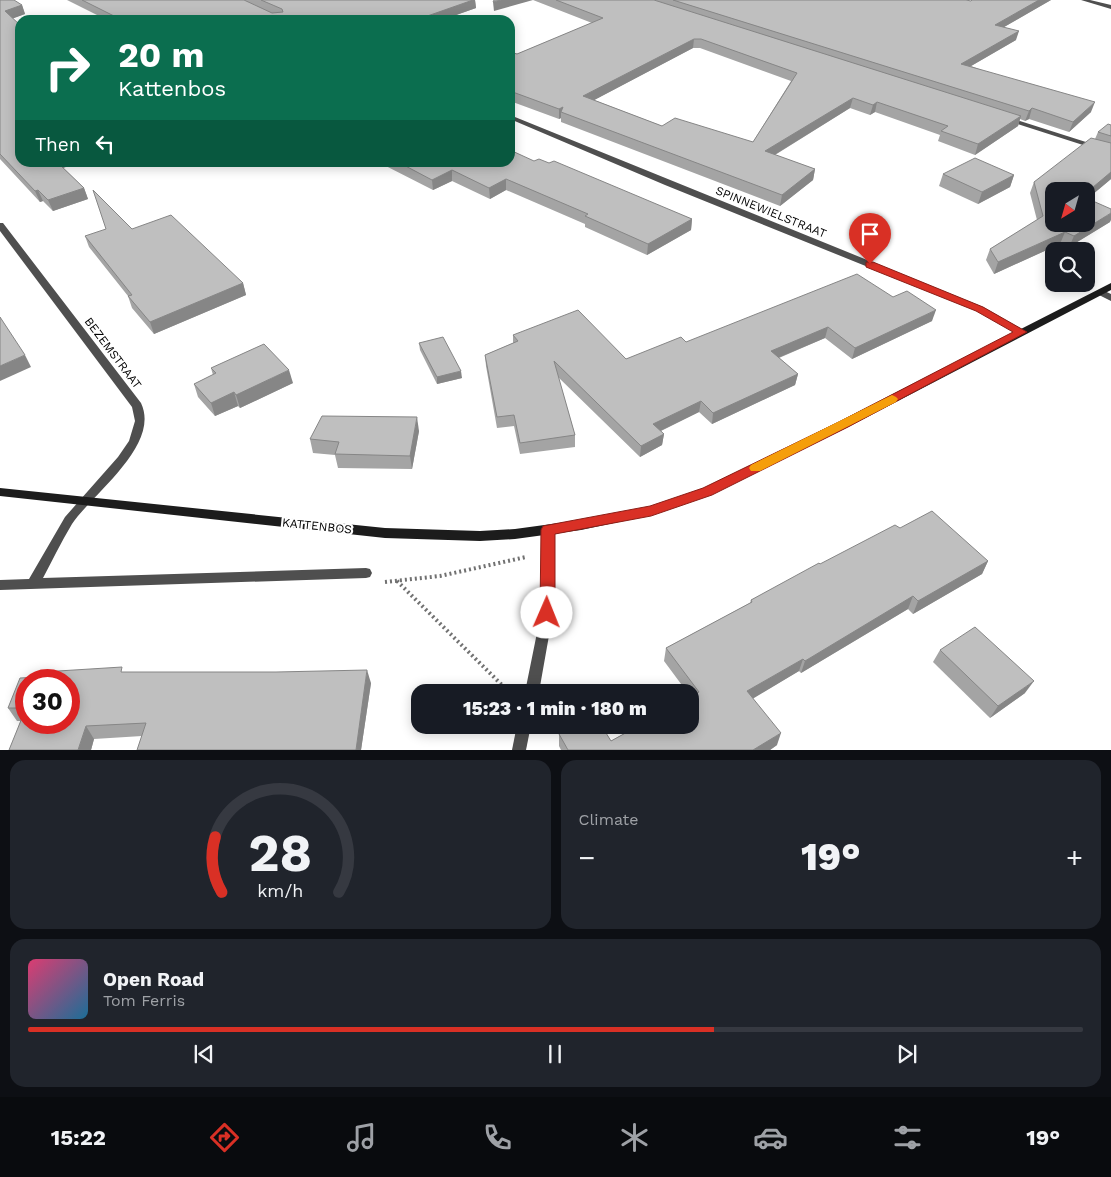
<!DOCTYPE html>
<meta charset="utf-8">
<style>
:root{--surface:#171b24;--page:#20242c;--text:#f1f3f6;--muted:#9ea1a6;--line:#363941;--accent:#d93025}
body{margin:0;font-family:"Work Sans",sans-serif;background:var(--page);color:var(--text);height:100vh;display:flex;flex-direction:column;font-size:19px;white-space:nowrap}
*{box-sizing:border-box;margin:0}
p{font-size:16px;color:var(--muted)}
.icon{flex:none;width:28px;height:28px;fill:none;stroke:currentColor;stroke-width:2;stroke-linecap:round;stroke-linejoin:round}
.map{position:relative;height:750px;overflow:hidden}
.side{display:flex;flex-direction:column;gap:10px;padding:10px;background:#0d0f14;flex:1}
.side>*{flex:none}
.guide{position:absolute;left:15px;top:15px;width:500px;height:152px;border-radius:15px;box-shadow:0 2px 12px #0003;background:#0b6e4f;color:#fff;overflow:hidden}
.needle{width:32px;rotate:217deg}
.fabs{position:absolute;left:1045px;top:182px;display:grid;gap:10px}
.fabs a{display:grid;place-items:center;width:50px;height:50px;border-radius:10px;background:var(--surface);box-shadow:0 2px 12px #0003;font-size:25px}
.speed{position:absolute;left:15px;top:669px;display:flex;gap:10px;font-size:25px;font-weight:700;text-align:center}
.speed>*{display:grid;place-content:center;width:65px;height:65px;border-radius:50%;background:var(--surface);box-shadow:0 2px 12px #0003;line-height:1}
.speed .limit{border:8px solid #d22;background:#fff;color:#111}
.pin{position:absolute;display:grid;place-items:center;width:42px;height:42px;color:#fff;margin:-51px -21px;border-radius:50% 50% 50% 0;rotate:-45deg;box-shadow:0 0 5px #0007}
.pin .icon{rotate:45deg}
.me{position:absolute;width:55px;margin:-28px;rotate:1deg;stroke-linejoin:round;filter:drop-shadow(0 0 4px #0008)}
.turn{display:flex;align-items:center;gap:18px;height:105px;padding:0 20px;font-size:22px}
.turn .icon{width:65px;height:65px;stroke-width:2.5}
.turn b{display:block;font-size:35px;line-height:42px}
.then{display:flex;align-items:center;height:48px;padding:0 20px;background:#0003;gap:10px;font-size:19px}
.big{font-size:38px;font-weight:800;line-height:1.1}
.side .tile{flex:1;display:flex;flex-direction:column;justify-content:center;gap:8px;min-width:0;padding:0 18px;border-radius:15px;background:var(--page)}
.side .dial{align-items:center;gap:0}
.dial svg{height:130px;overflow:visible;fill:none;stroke:var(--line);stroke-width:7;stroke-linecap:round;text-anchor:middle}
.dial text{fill:var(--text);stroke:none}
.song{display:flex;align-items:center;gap:15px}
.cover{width:60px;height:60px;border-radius:8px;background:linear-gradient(135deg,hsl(340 70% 55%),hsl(200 70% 35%))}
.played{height:5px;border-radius:2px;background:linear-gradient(90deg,var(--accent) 65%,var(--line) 65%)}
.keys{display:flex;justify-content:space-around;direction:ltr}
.heat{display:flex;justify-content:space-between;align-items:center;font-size:28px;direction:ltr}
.side .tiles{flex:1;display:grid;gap:10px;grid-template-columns:1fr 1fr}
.tile:last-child{grid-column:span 2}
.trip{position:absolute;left:411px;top:684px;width:288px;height:50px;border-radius:15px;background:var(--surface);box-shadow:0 2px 12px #0003;font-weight:800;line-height:50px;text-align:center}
.tabs{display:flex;height:80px;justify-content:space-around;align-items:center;background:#090b0e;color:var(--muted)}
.tabs .icon{width:35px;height:35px}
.tabs .active{color:var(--accent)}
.tabs b{font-size:22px;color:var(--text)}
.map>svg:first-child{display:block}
</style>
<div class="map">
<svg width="1111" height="750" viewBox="0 0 1111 750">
<rect width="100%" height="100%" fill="#fff"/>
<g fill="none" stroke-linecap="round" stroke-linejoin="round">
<g stroke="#717171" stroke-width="4" stroke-dasharray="2 3" stroke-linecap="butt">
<path d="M 397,581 L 509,692"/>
<path d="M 385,582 L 440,576 L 526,557"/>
</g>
<g fill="#4f4f4f" fill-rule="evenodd">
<path d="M 1081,0 L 1090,0 L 1111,5 L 1111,9 Z"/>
<path d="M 510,115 L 983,307 L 1027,332 L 1025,334 L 1019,334 L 977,311 L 665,185 L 510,119 Z"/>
<path d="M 1007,117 L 1111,150 L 1111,154 L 1005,120 L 1004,119 Z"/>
<path d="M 0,223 L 3,223 L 141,403 C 161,445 92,494 72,524 C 61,542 52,561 43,578 L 366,568 L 370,569 L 372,573 L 370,577 L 366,578 L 0,590 L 0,580 L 29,579 L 65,517 L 118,457 L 129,441 L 135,421 L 132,407 L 0,231 Z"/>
<path d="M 1100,289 L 1111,294 L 1111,301 L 1097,294 L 1096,292 Z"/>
<path d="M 548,525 L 552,527 L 554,530 L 553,613 L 539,692 L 525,692 L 541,613 L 542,530 L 544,527 Z"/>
<path d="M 517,725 L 531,725 L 526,750 L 512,750 Z"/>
</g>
<path fill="#1c1c1c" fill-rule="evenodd" d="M 1111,283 L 1111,290 L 848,427 L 712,494 L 651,515 L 581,530 L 515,539 L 480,541 L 385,538 L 0,496 L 0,488 L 385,528 L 480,531 L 515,529 L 581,520 L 650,507 L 704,488 L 840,421 Z"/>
</g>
<g fill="#a4a4a4" fill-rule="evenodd">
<path d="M 0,0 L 22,5 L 25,14 L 13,18 L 63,168 L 84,188 L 88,199 L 53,211 L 43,201 L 40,202 L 0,159 Z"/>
<path d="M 67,0 L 475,0 L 476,8 L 442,20 L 107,20 Z"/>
<path d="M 533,0 L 966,0 L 971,1 L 972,0 L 1051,0 L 1004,27 L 1016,40 L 971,66 L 1091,112 L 1069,132 L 1029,119 L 1025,121 L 1020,119 L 1018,126 L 975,155 L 938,141 L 940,135 L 875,112 L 870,115 L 850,108 L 775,155 L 815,169 L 813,180 L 780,206 L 561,122 L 561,118 L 559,119 L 510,101 L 510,52 L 517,54 L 592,23 ZM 693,48 L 700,48 L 791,81 L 753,142 L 662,126 L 594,100 Z"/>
<path d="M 1111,125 L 1111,179 L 1087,199 L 1110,222 L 1069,247 L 1060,244 L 994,274 L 986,260 L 990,249 L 1037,220 L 1030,193 L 1034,182 L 1095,139 L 1098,132 Z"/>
<path d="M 534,161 L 549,163 L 692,219 L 691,230 L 647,255 L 585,227 L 585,224 L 506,190 L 490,199 L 452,181 L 433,190 L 378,162 L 510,162 Z"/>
<path d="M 943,174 L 1014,175 L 1010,187 L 978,204 L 939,186 Z"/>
<path d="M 132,229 L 243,283 L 246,295 L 154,334 L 132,308 L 128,296 L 89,247 L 85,236 Z"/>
<path d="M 893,297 L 932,321 L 852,359 L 825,338 L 779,358 L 798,374 L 795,385 L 712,424 L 699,412 L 661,431 L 664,434 L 662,445 L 640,457 L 558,377 L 575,435 L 575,447 L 520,454 L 514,426 L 497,428 L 486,366 L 485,355 L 513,343 L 513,335 L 626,359 L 686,342 Z"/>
<path d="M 419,343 L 462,378 L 437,384 L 420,350 Z"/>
<path d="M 211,368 L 293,383 L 240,408 L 238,406 L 215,416 L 198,397 L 194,384 L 213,375 Z"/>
<path d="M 419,431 L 412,469 L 338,468 L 335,455 L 313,453 L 310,439 Z"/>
<path d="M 988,561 L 982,574 L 913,614 L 908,609 L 801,673 L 799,671 L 753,698 L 777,745 L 770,750 L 561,750 L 559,746 L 559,734 L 611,741 L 690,697 L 690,692 L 687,692 L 664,661 L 666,648 L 750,603 L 751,600 L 820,564 Z"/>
<path d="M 940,650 L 1025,693 L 990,718 L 933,662 Z"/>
<path d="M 125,672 L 371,683 L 361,750 L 137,750 L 142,736 L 94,739 L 91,750 L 9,750 L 21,721 L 17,721 L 8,708 Z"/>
</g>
<g fill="#868686">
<path d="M 473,0 L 475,0 L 476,8 L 442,20 L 416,20 Z"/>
<path d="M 501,0 L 533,0 L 494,11 L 493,2 Z"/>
<path d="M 1039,0 L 1051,0 L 992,34 L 995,25 Z"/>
<path d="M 22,5 L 25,14 L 9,20 L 5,11 Z"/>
<path d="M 1019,31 L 1016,40 L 959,73 L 961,64 Z"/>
<path d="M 694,39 L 693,48 L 583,106 L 583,96 Z"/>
<path d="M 853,98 L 850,108 L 763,162 L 765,151 Z"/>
<path d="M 877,102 L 875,112 L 870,115 L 873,105 Z"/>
<path d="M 1095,102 L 1091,112 L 1069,132 L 1073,122 Z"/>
<path d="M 563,107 L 561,112 L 561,118 L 559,119 L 559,109 Z"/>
<path d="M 1032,108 L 1029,119 L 1025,121 L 1029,111 Z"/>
<path d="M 1021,116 L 1018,126 L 975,155 L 978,144 Z"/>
<path d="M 55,162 L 79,162 L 58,170 Z"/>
<path d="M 815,169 L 813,180 L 780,206 L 782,195 Z"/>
<path d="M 452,170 L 452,181 L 433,190 L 432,180 Z"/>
<path d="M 1111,172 L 1111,179 L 1086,200 L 1086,193 Z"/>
<path d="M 1014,175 L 1010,187 L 978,204 L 982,192 Z"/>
<path d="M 506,179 L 506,190 L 490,199 L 489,188 Z"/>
<path d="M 84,188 L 88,199 L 53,211 L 48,200 Z"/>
<path d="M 38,190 L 43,201 L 40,202 L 35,191 Z"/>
<path d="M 1111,213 L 1111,220 L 1110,222 L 1069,247 L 1074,236 Z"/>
<path d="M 692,219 L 691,230 L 647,255 L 648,244 Z"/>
<path d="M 1065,232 L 1060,244 L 994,274 L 998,262 Z"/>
<path d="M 243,283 L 246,295 L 154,334 L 150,322 Z"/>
<path d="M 936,310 L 932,321 L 852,359 L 855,348 Z"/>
<path d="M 828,327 L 825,338 L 768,362 L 771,351 Z"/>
<path d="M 25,355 L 31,367 L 0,381 L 0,366 Z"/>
<path d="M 289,370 L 293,383 L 240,408 L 236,395 Z"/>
<path d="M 461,371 L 462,378 L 437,384 L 437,377 Z"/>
<path d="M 798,374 L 795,385 L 712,424 L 713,413 Z"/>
<path d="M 234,392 L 238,406 L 215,416 L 211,403 Z"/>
<path d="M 701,401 L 699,412 L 652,435 L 653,424 Z"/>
<path d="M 417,417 L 419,431 L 412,469 L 410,456 Z"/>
<path d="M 664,434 L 662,445 L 640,457 L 641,446 Z"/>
<path d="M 988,561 L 982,574 L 913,614 L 918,601 Z"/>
<path d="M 913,596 L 908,609 L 801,673 L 805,661 Z"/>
<path d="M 803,659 L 799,671 L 744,704 L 747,691 Z"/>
<path d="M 367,670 L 371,683 L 361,750 L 356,750 Z"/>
<path d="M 1034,681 L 1025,693 L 990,718 L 998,706 Z"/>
<path d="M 86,726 L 94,739 L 91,750 L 78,750 Z"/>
<path d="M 781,733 L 777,745 L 770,750 L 753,750 Z"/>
</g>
<g fill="#bfbfbf" stroke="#868686" fill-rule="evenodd">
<path d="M 0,0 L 14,0 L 22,5 L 5,11 L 20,25 L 20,162 L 57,162 L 84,188 L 48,200 L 38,190 L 35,191 L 0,154 Z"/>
<path d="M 82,0 L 244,0 L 272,13 L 283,12 L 282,9 L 261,0 L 473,0 L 416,20 L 122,20 Z"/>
<path d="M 494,0 L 501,0 L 493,2 Z"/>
<path d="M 556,0 L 654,0 L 1021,116 L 978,144 L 941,131 L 948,126 L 877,102 L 873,105 L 853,98 L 765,151 L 815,169 L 782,195 L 561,112 L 563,107 L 559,109 L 510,91 L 510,52 L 517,54 L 603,18 ZM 694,39 L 701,39 L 797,73 L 753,142 L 675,118 L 662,126 L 583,96 Z"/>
<path d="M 673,0 L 966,0 L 971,1 L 972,0 L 1039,0 L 995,25 L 1019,31 L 961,64 L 1095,102 L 1073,122 L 1032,108 L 1029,111 Z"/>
<path d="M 1108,124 L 1111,125 L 1111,136 L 1098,132 Z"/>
<path d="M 1091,138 L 1111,143 L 1111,172 L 1086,193 L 1086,191 L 1054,191 L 1054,224 L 1086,224 L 1086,198 L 1111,209 L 1111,213 L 1074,236 L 1065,232 L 998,262 L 990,249 L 1043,216 L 1034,182 Z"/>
<path d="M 510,150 L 534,161 L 539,159 L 549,163 L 554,161 L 692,219 L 648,244 L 585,216 L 588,214 L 506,179 L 489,188 L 452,170 L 432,180 L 398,162 L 510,162 Z"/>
<path d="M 975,158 L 1014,175 L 982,192 L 943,174 Z"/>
<path d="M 93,190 L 132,229 L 171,215 L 243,283 L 150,322 L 128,296 L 132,295 L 85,236 L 106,229 Z"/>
<path d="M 857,274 L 893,297 L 907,291 L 936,310 L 855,348 L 828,327 L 771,351 L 798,374 L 713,413 L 701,401 L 653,424 L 664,434 L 641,446 L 554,361 L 575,435 L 520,443 L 514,415 L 497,417 L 485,355 L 518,341 L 513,335 L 578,310 L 626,359 L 681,337 L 686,342 Z"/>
<path d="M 0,317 L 25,355 L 0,366 Z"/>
<path d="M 443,337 L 461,371 L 437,377 L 419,343 Z"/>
<path d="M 264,344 L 289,370 L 236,395 L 234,392 L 211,403 L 194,384 L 216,373 L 211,368 Z"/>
<path d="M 322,416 L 417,417 L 410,456 L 335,454 L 339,442 L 310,439 Z"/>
<path d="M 932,511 L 988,561 L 918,601 L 913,596 L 805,661 L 803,659 L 747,691 L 781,733 L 753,750 L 568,750 L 559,734 L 576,725 L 601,725 L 611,741 L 640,725 L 690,725 L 690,697 L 699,692 L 666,648 L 752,602 L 751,600 L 819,563 L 820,564 L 895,525 L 900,528 Z"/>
<path d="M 975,627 L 1034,681 L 998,706 L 940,650 Z"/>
<path d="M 122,667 L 121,672 L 276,672 L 367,670 L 356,750 L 137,750 L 146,723 L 86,726 L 78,750 L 9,750 L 26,708 L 8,708 L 20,678 L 40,677 L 42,672 ZM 26,680 L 69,680 L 69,722 L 26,722 Z"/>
</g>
<path fill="#d93025" stroke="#8d1f18" d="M 866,262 L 873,262 L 983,307 L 1027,332 L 848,427 L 712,495 L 651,516 L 555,534 L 555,613 L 553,618 L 547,619 L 542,618 L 540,613 L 541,530 L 543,526 L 650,506 L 703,488 L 839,422 L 1013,332 L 976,311 L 866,267 Z"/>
<path fill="#f59e0b" d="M 892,395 L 896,397 L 898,399 L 896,402 L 760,471 L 751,471 L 749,468 L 751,465 Z"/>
<g text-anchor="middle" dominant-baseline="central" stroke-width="4.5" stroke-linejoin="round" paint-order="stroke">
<g font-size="12" fill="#000" stroke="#fff">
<text transform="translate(771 212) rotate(22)">SPINNEWIELSTRAAT</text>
<text transform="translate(113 353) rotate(53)">BEZEMSTRAAT</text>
<text transform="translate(317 526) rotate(6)">KATTENBOS</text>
</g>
</g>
</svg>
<div class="fabs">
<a><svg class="needle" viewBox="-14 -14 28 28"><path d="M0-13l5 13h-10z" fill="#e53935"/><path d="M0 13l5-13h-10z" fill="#9ea1a6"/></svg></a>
<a><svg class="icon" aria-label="search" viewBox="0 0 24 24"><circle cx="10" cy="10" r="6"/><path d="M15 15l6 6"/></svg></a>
</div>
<div class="speed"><div class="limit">30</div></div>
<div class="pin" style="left:870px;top:264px;background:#d93025"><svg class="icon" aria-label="arrive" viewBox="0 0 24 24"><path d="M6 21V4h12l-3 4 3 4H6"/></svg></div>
<svg class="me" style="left:547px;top:613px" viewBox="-20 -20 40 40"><circle r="19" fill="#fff"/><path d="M0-13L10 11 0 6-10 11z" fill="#d93025"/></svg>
<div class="trip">15:23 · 1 min · 180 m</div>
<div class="guide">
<div class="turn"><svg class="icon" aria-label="right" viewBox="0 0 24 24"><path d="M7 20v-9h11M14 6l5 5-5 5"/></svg><div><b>20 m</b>Kattenbos</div></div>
<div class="then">Then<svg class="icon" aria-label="left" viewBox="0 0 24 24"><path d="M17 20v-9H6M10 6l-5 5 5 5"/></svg></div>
</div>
</div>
<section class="side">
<div class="tiles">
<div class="tile dial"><svg viewBox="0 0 100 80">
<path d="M14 69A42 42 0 1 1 86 69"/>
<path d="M14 69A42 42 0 0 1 10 35" stroke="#d93025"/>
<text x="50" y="56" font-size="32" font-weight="700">28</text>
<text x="50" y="72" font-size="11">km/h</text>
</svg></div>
<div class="tile"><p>Climate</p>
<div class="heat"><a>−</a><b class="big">19°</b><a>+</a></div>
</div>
<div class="tile">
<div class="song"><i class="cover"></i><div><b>Open Road</b><p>Tom Ferris</p></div></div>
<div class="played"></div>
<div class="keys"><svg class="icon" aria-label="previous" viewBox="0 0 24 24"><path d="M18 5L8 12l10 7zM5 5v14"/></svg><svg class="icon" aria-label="pause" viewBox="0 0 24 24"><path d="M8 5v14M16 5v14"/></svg><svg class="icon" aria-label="next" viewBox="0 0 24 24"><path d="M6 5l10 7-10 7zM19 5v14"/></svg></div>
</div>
</div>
</section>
<nav class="tabs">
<b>15:22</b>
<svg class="icon active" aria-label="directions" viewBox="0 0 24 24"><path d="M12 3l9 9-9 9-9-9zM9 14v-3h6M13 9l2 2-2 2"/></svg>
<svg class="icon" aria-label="music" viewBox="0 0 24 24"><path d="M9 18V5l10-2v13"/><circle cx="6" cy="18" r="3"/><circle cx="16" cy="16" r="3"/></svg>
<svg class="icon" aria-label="phone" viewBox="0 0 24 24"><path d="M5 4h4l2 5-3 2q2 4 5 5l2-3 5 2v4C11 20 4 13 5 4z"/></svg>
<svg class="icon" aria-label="climate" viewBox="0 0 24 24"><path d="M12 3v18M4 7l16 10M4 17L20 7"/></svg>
<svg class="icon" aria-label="car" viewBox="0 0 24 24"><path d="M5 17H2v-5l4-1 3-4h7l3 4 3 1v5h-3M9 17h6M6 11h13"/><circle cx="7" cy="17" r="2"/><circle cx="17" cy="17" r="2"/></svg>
<svg class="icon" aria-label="filters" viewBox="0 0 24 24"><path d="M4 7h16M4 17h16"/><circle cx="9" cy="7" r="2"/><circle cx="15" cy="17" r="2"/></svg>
<b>19°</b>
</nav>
